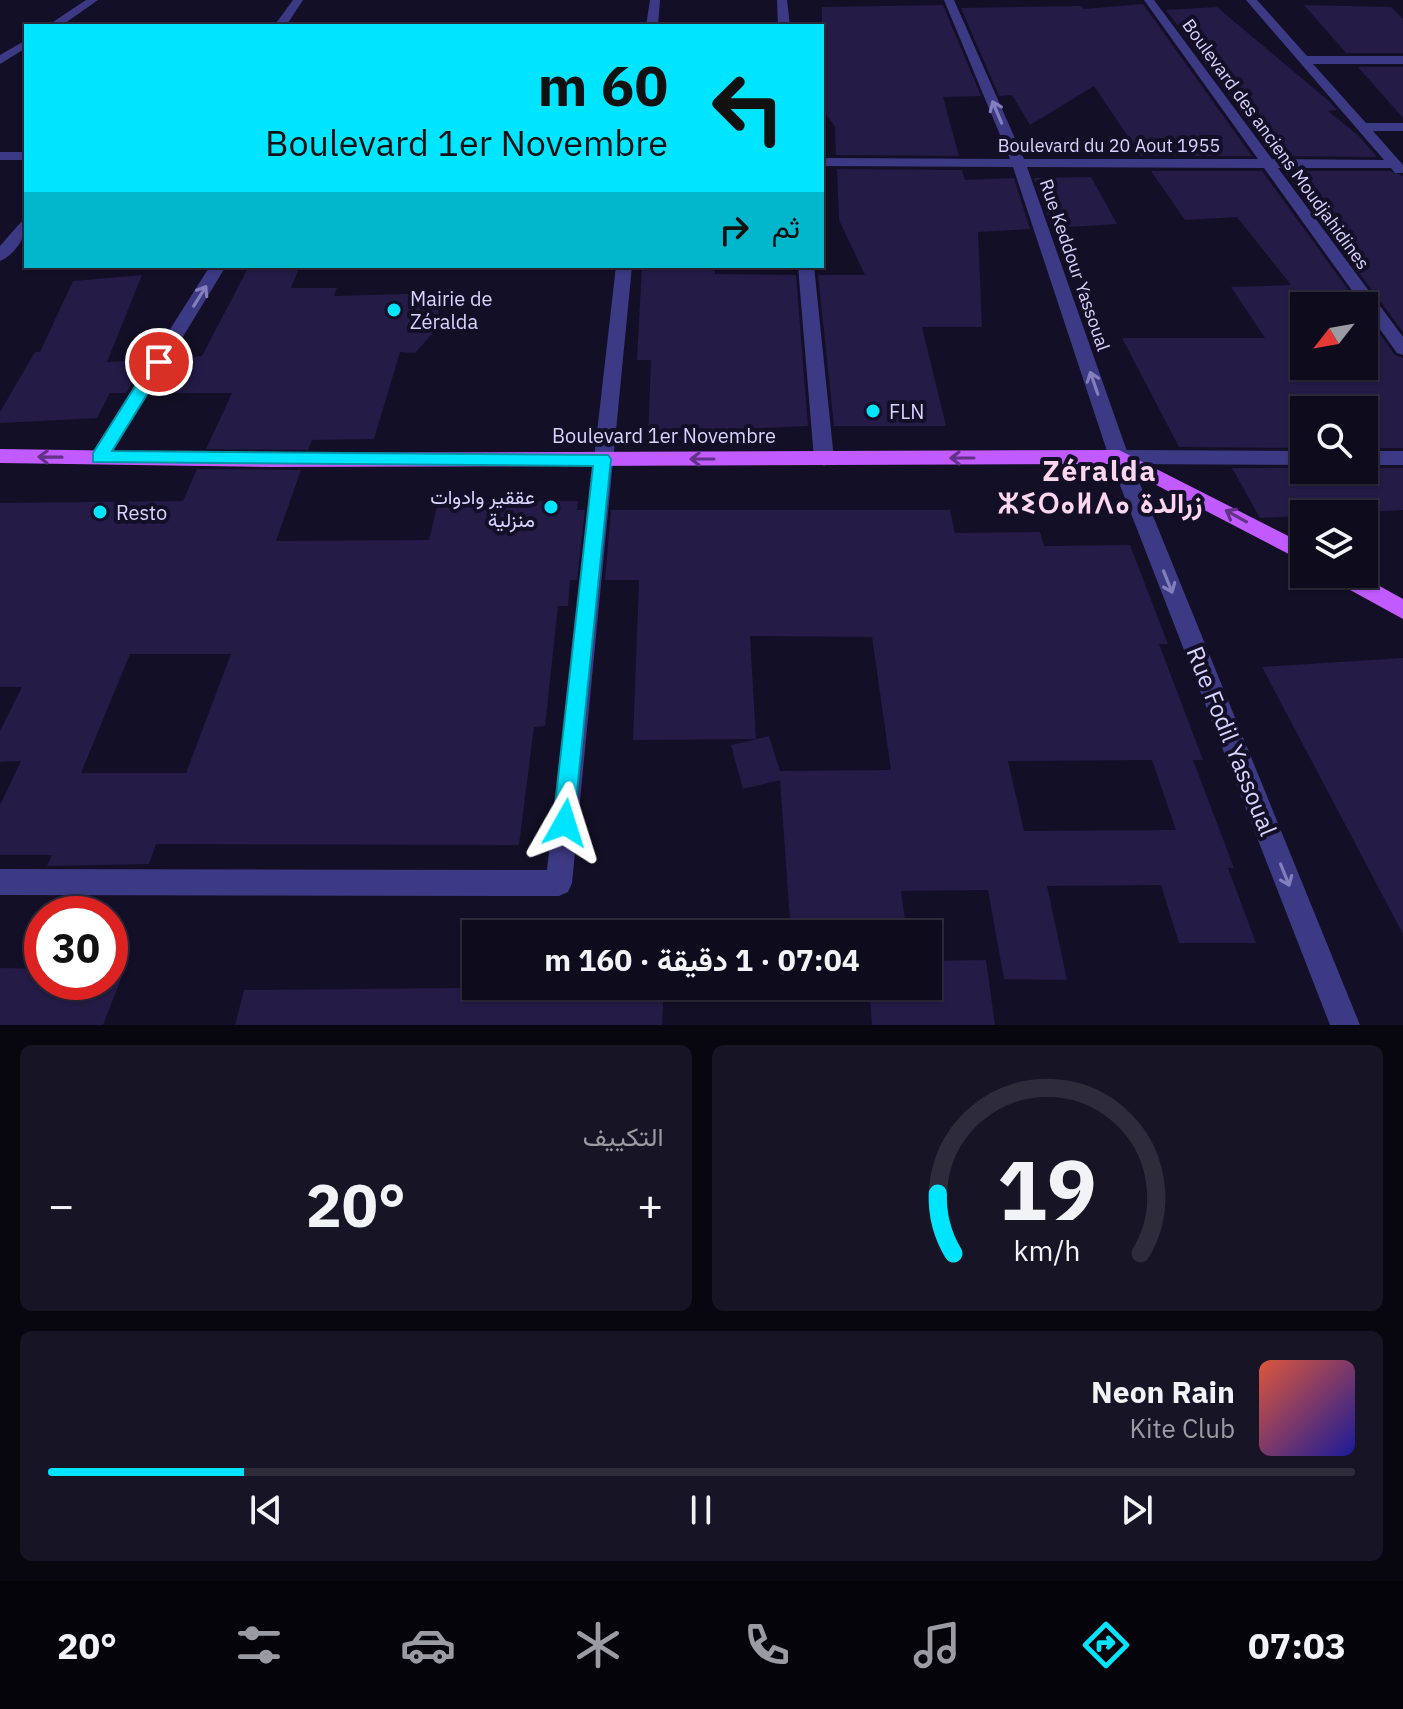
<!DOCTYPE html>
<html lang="ar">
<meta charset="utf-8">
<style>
:root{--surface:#0e0b1c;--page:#171425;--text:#f1f3f6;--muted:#9b9ba3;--line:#2e2b3b;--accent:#00e5ff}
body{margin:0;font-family:"IBM Plex Sans",Vazirmatn,"Noto Sans Tifinagh",sans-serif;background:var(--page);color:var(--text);direction:rtl;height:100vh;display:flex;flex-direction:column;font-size:30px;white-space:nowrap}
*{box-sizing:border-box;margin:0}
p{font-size:26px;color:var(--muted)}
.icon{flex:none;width:44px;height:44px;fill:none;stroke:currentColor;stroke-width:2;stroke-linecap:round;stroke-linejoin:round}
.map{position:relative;height:1025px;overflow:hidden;direction:ltr}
.panel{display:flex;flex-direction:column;gap:20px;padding:20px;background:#08060f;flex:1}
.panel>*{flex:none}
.guide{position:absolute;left:24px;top:24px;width:800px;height:244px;border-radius:0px;box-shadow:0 2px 6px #0004,0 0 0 2px var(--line);direction:rtl;background:#00e5ff;color:#111;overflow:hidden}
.needle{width:52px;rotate:239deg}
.tools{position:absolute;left:1290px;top:292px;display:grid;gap:16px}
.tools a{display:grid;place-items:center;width:88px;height:88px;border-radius:0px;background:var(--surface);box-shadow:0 2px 6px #0004,0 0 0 2px var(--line);font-size:40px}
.speed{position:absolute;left:24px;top:896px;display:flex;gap:16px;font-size:40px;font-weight:700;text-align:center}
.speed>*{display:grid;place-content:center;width:104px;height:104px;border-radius:50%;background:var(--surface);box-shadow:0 2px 6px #0004,0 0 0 2px var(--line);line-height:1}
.speed .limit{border:12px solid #d22;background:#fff;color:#111}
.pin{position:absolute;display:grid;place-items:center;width:68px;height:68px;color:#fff;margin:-34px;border:4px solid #fff;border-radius:50%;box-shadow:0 2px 8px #0007}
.me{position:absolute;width:88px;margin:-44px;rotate:6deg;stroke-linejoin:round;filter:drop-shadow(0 0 6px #0008)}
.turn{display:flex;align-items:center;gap:28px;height:168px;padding:0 24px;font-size:36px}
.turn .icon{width:104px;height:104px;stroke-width:2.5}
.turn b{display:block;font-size:56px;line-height:68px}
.then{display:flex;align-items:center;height:76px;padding:0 24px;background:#0003;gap:16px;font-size:30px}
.big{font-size:60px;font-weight:700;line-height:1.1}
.panel .widget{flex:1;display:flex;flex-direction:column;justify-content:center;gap:12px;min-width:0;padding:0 28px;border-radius:12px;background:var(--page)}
.panel .dial{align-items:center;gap:0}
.dial svg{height:208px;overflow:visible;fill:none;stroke:var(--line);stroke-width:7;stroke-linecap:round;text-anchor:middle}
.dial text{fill:var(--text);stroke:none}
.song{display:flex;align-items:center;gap:24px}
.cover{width:96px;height:96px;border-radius:12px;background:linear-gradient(135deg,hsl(10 70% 55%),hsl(240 70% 35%))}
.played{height:8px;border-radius:4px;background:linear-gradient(90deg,var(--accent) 15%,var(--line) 15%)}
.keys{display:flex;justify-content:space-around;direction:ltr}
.heat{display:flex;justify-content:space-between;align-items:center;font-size:44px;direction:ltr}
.panel .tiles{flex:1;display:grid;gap:20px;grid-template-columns:1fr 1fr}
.widget:last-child{grid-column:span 2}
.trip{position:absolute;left:462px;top:920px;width:480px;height:80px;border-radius:0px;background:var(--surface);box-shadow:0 2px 6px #0004,0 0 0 2px var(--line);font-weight:700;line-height:80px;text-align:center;direction:rtl}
.tabs{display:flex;height:128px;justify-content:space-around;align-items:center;background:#06040b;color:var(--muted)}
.tabs .icon{width:56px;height:56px}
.tabs .active{color:var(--accent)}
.tabs b{font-size:36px;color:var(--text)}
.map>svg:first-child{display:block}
</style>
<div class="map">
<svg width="1403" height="1025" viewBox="0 0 1403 1025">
<rect width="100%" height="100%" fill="#130f26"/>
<g fill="#241b47" fill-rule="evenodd">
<path d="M 1143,4 L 1252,156 L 1141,156 L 1094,86 L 1030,125 L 1012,95 L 999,96 L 961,8 L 1081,6 L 1084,9 Z"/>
<path d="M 943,5 L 981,96 L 943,97 L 959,156 L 836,155 L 835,127 L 822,108 L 822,7 Z"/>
<path d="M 1304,5 L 1391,7 L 1403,19 L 1403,53 L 1346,53 Z"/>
<path d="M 1217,7 L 1330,102 L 1337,110 L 1328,111 L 1359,136 L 1377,157 L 1274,156 L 1166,10 Z"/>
<path d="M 1358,67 L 1403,67 L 1403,118 Z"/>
<path d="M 837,169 L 962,170 L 965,180 L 1014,178 L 1030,229 L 978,232 L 982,327 L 922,327 L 946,426 L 834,426 L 818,275 L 865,275 L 839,220 Z"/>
<path d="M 1151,171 L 1262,171 L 1360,306 L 1304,306 L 1304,366 L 1364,366 L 1364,312 L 1395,355 L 1403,358 L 1403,448 L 1364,448 L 1364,410 L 1304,410 L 1304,448 L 1179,447 L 1122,338 L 1265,338 L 1231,287 L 1291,285 L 1237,217 L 1185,220 Z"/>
<path d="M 1284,171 L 1390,171 L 1403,176 L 1403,332 Z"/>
<path d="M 1091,177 L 1117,224 L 1052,228 L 1034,178 Z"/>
<path d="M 249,266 L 300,266 L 291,288 L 337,288 L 334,296 L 436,293 L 440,325 L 415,353 L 400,352 L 374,439 L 312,440 L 308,450 L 206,449 L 232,393 L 152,393 L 173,359 L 202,356 Z"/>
<path d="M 642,266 L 715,266 L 715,274 L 796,275 L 808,426 L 715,430 L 715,439 L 648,440 L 651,360 L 637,360 Z"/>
<path d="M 142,275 L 107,362 L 147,360 L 126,393 L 110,393 L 97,418 L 0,423 L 0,412 L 35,352 L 40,352 L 73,281 Z"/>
<path d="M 1232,468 L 1403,468 L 1403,510 L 1260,518 Z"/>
<path d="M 197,469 L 301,470 L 276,541 L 429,540 L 438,502 L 578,501 L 577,510 L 585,510 L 577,580 L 570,580 L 568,606 L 558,606 L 545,726 L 534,727 L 519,845 L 156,844 L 149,864 L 47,866 L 52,855 L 0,855 L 0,805 L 21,761 L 0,762 L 0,731 L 22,687 L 0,687 L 0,503 L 183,501 ZM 130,654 L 231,654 L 186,773 L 81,773 Z"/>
<path d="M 611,510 L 950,510 L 955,533 L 1040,532 L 1044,546 L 1130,545 L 1168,644 L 1159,644 L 1203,760 L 1193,760 L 1234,868 L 1228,868 L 1256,943 L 1179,943 L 1161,885 L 1047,886 L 1067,980 L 1004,979 L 988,890 L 901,891 L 907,934 L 791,934 L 780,780 L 743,789 L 731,745 L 769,736 L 780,771 L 891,770 L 872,637 L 750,636 L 756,739 L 633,740 L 639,580 L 605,580 ZM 1152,760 L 1176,830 L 1024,831 L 1008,761 Z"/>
<path d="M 1403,658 L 1403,934 L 1262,667 Z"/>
<path d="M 579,924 L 667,928 L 666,934 L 578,934 Z"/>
<path d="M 986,960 L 995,1025 L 872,1025 L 869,986 L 928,986 L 928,961 Z"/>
<path d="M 0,968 L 42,969 L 42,982 L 110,982 L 110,971 L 124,971 L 103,1025 L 0,1025 Z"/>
<path d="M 664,986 L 662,1025 L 235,1025 L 244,990 Z"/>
</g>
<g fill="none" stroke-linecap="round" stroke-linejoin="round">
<g fill="#3d3a85" fill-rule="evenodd">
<path d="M 86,0 L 98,0 L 61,26 L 47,26 Z"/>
<path d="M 293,0 L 303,0 L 286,26 L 274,26 Z"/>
<path d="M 650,0 L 660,0 L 658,26 L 646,26 Z"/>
<path d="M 777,0 L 787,0 L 790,26 L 778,26 Z"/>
<path d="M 944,0 L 954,0 L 1024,159 L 1258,159 L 1144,0 L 1154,0 L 1272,159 L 1384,160 L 1246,0 L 1257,0 L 1307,56 L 1403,56 L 1403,64 L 1313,64 L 1366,123 L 1403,123 L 1403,131 L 1373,131 L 1403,165 L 1403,173 L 1395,173 L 1391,168 L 1278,168 L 1403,337 L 1403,355 L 1397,353 L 1264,168 L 1027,167 L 1129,457 L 1360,1025 L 1330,1025 L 1109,457 L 1013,167 L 822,166 L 822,158 L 1010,159 Z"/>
<path d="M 26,40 L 26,48 L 0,64 L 0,55 Z"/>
<rect x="0" y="152" width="26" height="8"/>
<path d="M 26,221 C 26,237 16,254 0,261 L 0,246 L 21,222 Z"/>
<path d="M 210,266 L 226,266 L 106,463 L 92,463 L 89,458 L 92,453 Z"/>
<path d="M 616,266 L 632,266 L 572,883 L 568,892 L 559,896 L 0,895 L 0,869 L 547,870 Z"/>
<path d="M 798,266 L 814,266 L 834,459 L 824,466 L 814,459 Z"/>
</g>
<g fill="#3d3a85" fill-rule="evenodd">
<path d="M 1119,450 L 1304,451 L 1304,465 L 1119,464 L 1109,457 Z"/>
<rect x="1364" y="451" width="39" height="14"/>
</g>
<g fill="#c25bff" fill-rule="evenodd">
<path d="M 0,449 L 271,453 L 1119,450 L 1304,544 L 1304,562 L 1116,464 L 271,467 L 0,463 Z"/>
<path d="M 1328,574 L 1358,574 L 1403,599 L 1403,619 L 1332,580 Z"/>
</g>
</g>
<defs><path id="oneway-shaft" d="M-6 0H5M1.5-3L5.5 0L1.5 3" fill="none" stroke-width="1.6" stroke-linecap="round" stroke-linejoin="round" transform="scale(2)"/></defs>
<g stroke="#837fbc">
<use href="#oneway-shaft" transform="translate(997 112) rotate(-113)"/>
<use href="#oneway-shaft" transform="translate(200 296) rotate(-58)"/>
<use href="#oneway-shaft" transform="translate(1094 383) rotate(-109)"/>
<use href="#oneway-shaft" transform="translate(1168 582) rotate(68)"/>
<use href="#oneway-shaft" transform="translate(1285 875) rotate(68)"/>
</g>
<g stroke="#623188">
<use href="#oneway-shaft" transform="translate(50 457) rotate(-179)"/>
<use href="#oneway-shaft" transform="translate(962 458) rotate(180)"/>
<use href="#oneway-shaft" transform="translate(702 459) rotate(180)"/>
<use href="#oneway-shaft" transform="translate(1236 516) rotate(-151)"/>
</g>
<path fill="#00e5ff" stroke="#0095a6" stroke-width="2" d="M 159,356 L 167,362 L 112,451 L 608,455 L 611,459 L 573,831 L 565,834 L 557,831 L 553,823 L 593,466 L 93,462 L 93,453 L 153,358 Z"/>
<g fill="#00e5ff" stroke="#130f26" stroke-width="3">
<circle cx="394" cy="310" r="8"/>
<circle cx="873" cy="411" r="8"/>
<circle cx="551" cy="507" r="8"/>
<circle cx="100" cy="512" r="8"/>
</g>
<g text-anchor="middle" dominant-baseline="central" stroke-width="8" stroke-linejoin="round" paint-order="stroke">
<g font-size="18" fill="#d9d4ff" stroke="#130f26">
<text transform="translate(1276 144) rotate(54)">Boulevard des anciens Moudjahidines</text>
<text x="1109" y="145">Boulevard du 20 Aout 1955</text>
<text transform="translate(1075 265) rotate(71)">Rue Keddour Yassoual</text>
</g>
<g font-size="20" fill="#d9d4ff" stroke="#130f26" text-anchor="start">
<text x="410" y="298">Mairie de<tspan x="410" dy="23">Zéralda</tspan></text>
<text x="889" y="411">FLN</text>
<text x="535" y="496" text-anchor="end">عققير وادوات<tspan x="535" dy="23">منزلية</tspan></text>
<text x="116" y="512">Resto</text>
</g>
<g font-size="20" fill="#d9d4ff" stroke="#130f26">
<text x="664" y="435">Boulevard 1er Novembre</text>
</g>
<g font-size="24" fill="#d9d4ff" stroke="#130f26">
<text transform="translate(1232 741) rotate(68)">Rue Fodil Yassoual</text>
</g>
<g font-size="28" font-weight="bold" letter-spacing="2" fill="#ffd6f0" stroke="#130f26">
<text x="1100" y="470">Zéralda<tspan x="1100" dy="32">ⵣⵉⵔⴰⵍⴷⴰ زرالدة</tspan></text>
</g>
</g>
</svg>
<div class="tools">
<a><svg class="needle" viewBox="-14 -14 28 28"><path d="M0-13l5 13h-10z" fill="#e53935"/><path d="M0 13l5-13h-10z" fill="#9b9ba3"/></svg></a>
<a><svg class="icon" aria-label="search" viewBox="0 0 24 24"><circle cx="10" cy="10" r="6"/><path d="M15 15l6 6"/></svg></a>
<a><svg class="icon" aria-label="layers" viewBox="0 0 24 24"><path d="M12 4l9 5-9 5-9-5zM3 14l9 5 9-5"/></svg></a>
</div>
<div class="speed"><div class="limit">30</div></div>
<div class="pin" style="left:159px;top:362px;background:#d93025"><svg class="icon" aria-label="arrive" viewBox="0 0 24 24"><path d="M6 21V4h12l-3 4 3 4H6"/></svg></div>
<svg class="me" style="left:565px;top:823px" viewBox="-20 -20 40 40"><path d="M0-17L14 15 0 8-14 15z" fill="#00e5ff" stroke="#fff" stroke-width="4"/></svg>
<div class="trip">07:04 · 1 دقيقة · 160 m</div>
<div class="guide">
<div class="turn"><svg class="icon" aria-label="left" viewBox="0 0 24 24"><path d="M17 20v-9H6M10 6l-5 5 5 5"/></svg><div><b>60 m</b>Boulevard 1er Novembre</div></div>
<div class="then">ثم<svg class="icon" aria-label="right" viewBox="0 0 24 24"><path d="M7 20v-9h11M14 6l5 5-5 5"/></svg></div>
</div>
</div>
<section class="panel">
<div class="tiles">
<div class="widget dial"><svg viewBox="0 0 100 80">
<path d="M14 69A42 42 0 1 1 86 69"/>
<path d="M14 69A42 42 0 0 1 8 46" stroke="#00e5ff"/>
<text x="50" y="56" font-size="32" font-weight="700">19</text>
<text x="50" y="72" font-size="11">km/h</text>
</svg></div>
<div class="widget"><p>التكييف</p>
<div class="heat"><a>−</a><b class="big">20°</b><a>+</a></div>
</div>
<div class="widget">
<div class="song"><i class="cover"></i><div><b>Neon Rain</b><p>Kite Club</p></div></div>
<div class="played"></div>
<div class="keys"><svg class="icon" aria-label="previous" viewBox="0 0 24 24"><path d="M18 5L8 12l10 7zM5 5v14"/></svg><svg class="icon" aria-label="pause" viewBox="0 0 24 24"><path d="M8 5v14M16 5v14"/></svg><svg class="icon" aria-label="next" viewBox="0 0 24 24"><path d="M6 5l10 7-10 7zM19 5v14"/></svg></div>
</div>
</div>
</section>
<nav class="tabs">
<b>07:03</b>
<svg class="icon active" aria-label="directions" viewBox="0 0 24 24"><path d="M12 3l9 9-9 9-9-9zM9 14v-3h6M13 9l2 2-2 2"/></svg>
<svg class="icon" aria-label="music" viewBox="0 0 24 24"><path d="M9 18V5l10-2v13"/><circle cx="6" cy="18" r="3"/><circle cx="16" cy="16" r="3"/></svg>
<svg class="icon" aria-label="phone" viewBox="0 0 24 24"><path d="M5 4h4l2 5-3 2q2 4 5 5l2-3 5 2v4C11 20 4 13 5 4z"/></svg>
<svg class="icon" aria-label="climate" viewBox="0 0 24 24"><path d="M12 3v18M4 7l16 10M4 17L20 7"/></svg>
<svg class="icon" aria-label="car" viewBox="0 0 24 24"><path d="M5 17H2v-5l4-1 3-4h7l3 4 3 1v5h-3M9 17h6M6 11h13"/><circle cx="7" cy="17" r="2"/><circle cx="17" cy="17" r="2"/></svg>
<svg class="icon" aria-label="filters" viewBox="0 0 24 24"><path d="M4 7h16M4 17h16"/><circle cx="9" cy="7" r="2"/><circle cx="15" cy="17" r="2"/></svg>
<b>20°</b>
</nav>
